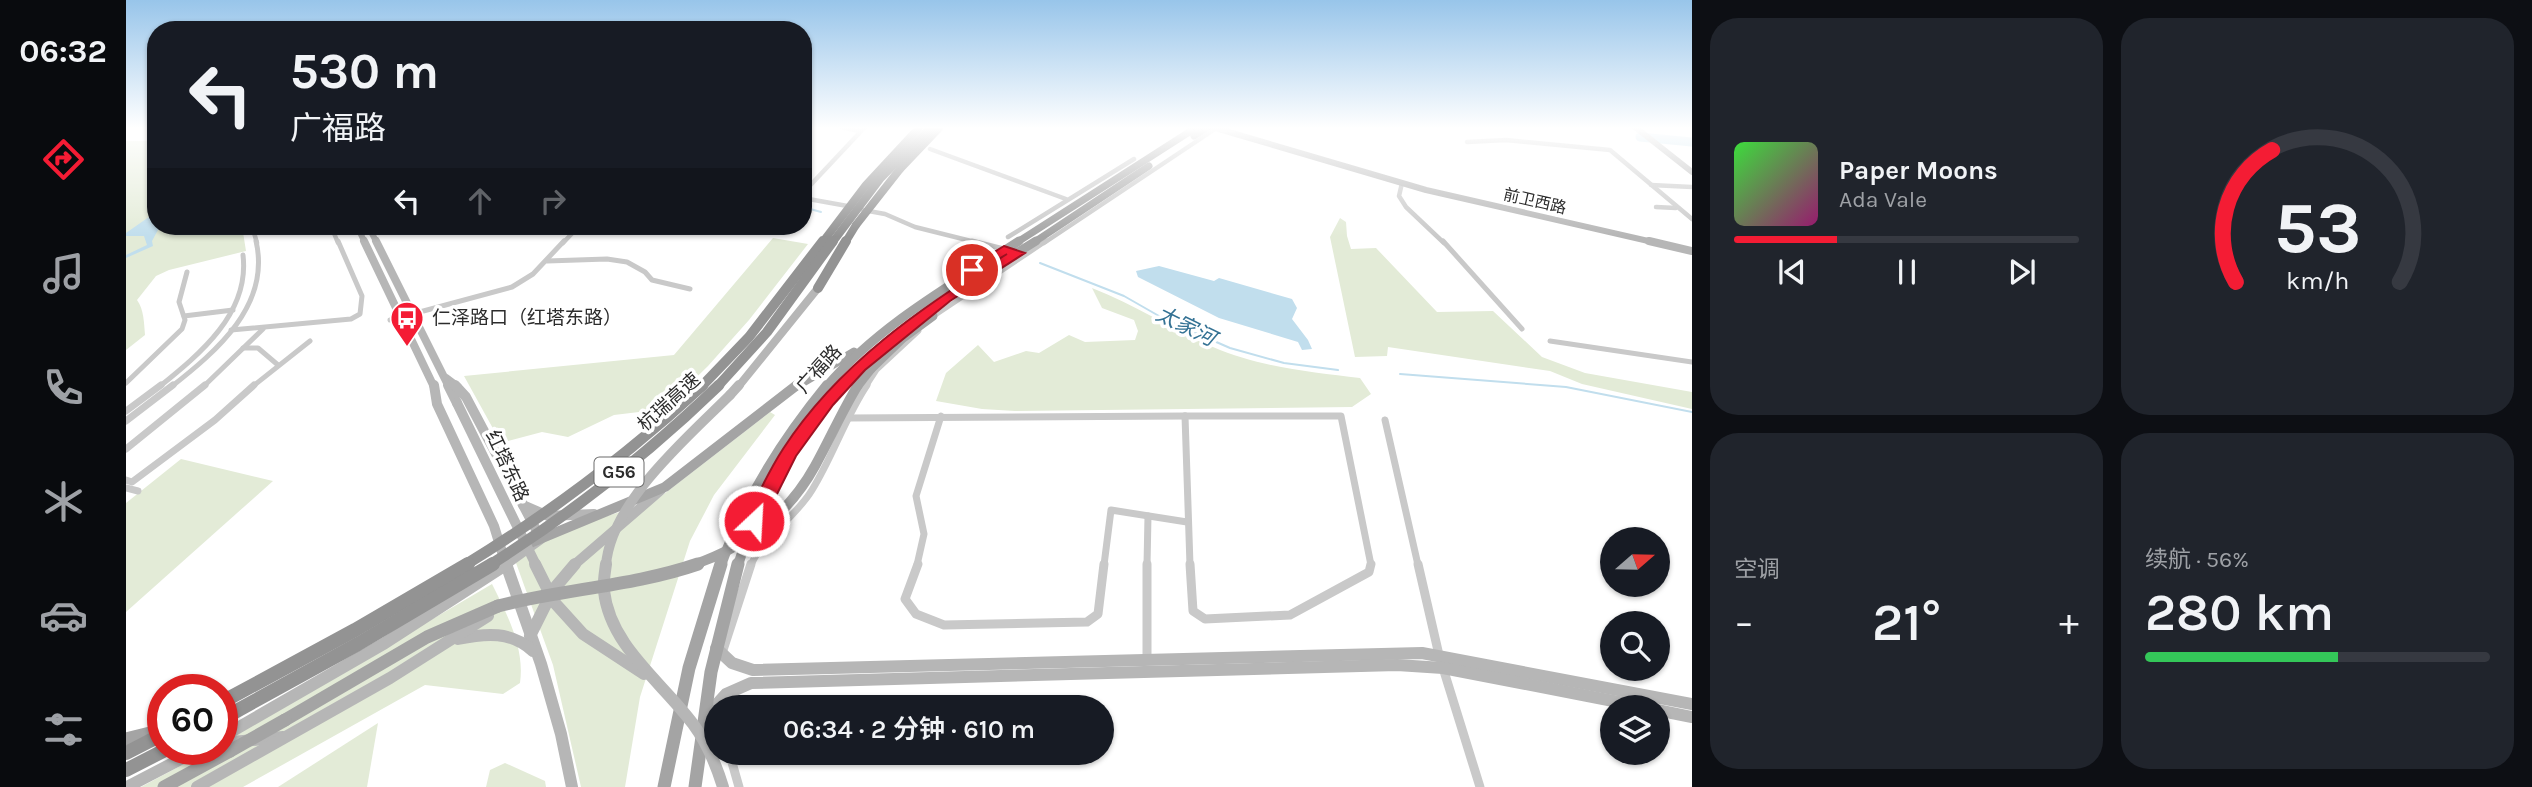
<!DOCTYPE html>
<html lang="zh">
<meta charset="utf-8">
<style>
:root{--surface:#171b24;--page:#20242c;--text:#f1f3f6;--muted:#9ea1a6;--line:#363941;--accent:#f41c34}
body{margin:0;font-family:Karla,"Noto Sans SC",sans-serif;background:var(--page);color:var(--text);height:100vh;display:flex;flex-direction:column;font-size:26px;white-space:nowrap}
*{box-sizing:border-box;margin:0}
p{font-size:23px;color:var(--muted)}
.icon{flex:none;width:38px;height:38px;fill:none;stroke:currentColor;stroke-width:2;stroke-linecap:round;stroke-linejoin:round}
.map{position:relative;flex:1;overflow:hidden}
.details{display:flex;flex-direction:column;gap:18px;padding:18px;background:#0d0f14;width:840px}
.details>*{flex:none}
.hud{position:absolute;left:21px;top:21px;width:665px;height:214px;border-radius:28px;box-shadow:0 2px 5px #0004;background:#171b24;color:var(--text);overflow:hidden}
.needle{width:46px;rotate:70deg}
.fabs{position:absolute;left:1474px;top:527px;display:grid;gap:14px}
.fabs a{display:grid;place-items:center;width:70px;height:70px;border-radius:50%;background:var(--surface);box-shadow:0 2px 5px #0004;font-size:35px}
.speed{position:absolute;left:21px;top:674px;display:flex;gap:14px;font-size:35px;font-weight:700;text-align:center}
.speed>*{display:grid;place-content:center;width:91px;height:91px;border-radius:50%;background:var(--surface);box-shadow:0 2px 5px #0004;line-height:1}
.speed .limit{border:10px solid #d22;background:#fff;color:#111}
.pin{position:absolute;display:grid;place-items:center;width:60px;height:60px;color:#fff;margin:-30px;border:4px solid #fff;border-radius:50%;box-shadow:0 2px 7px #0007}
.me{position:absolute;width:77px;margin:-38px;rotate:25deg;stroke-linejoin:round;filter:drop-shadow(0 0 5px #0008)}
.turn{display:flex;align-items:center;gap:24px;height:147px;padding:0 28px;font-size:32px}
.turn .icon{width:91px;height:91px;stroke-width:2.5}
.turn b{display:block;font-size:49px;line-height:60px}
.lanes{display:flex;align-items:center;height:66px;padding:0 28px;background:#0003;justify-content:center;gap:35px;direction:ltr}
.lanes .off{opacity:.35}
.big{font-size:52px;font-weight:600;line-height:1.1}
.details .card{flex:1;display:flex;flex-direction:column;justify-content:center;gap:10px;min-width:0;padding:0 24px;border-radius:28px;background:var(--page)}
.details .dial{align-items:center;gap:0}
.dial svg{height:182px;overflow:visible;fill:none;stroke:var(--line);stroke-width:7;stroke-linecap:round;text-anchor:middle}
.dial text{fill:var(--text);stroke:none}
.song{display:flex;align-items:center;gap:21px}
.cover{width:84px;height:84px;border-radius:10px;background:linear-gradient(135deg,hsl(120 70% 55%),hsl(320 70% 35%))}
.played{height:7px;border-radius:4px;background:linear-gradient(90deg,var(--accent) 30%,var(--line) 30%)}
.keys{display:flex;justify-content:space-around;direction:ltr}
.heat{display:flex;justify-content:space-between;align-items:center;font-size:38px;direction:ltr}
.charge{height:10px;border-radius:5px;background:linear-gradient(90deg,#34c759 56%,var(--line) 0)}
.details .tiles{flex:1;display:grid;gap:18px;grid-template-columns:repeat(2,1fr)}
.trip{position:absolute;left:578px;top:695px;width:410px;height:70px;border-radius:35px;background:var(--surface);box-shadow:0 2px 5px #0004;font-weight:600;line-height:70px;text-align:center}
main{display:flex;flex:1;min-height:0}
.tabs{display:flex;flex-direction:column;width:126px;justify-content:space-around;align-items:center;background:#090b0e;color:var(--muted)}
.tabs .icon{width:49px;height:49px}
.tabs .on{color:var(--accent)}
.tabs b{font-size:32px;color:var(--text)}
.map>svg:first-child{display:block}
</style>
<main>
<nav class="tabs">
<b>06:32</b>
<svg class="icon on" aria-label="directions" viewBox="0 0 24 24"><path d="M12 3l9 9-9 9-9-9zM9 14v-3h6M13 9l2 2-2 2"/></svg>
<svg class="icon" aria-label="music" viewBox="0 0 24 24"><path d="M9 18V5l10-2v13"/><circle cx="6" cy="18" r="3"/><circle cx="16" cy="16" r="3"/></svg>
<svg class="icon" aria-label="phone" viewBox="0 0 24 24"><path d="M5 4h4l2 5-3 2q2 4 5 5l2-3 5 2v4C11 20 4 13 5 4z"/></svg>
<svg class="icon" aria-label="climate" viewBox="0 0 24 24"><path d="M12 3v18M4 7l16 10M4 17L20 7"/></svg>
<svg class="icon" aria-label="car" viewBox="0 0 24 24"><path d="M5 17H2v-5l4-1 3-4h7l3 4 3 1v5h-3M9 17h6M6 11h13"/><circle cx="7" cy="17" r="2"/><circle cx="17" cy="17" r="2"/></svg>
<svg class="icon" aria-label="filters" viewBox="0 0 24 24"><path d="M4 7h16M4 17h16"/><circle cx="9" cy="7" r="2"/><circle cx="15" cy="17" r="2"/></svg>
</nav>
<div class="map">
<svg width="1566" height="787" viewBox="0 0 1566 787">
<rect width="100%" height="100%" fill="#fff"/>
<g fill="#e3ebd7">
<path d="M 0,141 L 30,141 L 30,226 L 116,226 L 120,251 L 43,270 L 30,276 L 11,300 C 18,309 18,324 19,335 L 0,350 Z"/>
<path d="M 1214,218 L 1220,222 L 1221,236 L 1225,249 L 1250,248 L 1311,312 L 1367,311 L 1416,357 L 1459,373 L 1566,392 L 1566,409 L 1456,384 L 1424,371 L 1262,347 L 1261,356 L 1229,357 L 1204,237 Z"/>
<path d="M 647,238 L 682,244 L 623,320 L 582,366 L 538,409 L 488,415 L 442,437 L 416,432 L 375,443 L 338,376 L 548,355 Z"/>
<path d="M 966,288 C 1008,304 1045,329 1087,347 C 1133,367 1185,372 1234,378 L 1245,394 L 1226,407 L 889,411 L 856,409 L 810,401 L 820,373 L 852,345 L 868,362 L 900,351 L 913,353 L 943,335 L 959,342 L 1009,340 L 1012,331 L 1008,320 L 976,308 Z"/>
<path d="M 644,412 L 649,415 L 588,495 L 564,541 L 514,697 L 499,787 L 455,787 L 427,665 L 390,563 L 419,540 L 478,517 L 529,501 Z"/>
<path d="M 55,459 L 147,481 L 0,612 L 0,503 Z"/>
<path d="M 366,584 C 381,614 399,648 394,683 L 377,694 L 299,685 L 117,787 L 15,787 L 86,749 L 96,749 L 96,743 Z"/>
<path d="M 252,723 L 241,787 L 152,787 Z"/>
<path d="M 379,763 L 419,781 L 420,787 L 360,787 L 364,770 Z"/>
</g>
<g fill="#c1deed">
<path d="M 30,212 L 30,226 L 39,226 L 32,230 L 26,241 L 27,246 L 0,258 L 0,255 L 21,245 L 18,236 L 0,236 L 0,233 Z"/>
<path d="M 1033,266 L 1088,281 L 1093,278 L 1166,299 L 1171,308 L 1166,319 L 1182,340 L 1186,349 L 1176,350 L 1172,342 L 1093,318 L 1012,277 L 1010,271 Z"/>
</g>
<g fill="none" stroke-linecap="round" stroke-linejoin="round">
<g stroke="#c1deed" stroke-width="2">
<path d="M 677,207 L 695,212"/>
<path d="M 914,263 L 998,296 L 1040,320 L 1104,348 L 1158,363 L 1212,370"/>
<path d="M 1274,374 L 1440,387 L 1566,412"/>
</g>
<path stroke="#c1deed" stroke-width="9" d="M 1514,137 L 1566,142"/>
<g stroke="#c9c9c9" stroke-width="4.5">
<path d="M 715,127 L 733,131"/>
<path d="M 1341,142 L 1380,140 L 1484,150 L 1566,219"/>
<path d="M 804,149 L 940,199"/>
<path d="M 1276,183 L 1273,196 L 1280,207 L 1318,243"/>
<path d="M 1525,185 L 1566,187"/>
<path d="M 677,193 L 739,127"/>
<path d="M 677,198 L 727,207"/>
<path d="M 1530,207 L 1550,208"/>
<path d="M 737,210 L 759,214 L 789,227 L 853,243"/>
<path d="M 126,226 L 131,243"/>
<path d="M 205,226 L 212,243"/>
<path d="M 882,237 L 1008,159"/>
<path d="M 437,243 L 453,226"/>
<path d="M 918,243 L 1092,127"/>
</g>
<g stroke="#c9c9c9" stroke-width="5">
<path d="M 846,241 L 882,250"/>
<path d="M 1317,241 L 1396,329"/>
<path d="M 421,261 L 481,259 L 501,262 L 519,272 L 526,280 L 564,289"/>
<path d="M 58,316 L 107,310"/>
<path d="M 805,318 L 920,241"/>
<path d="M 264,320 L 386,287 L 407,274 L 438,241"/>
<path d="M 105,330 L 225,319 L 234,314 L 236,296 L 212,241"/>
<path d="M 1424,341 L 1566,362"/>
<path d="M 117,348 L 132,348 L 152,365"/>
<path d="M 0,383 L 56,329 L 59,320 L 53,302 L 61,272"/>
<path d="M 33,387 C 74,354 124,313 117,255"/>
<path d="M 45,387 C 91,351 145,305 130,241"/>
<path d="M 77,387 L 137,329"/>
<path d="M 126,387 L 184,341"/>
<path d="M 740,387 L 751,370 L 793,331"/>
</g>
<g stroke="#c9c9c9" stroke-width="7">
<path d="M 0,411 L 35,385"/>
<path d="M 1059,416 L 1064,565"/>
<path d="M 1059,416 L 1215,416 L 1245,565"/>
<path d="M 722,418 L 1059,416"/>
<path d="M 1259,420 L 1292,565"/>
<path d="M 0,421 L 47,385"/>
<path d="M 0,449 L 79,385"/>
<path d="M 0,480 L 6,482 L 89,420 L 128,385"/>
<path d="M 0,488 L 12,491"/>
<path d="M 625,565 C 636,538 670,517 686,490 C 707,456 719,418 741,385"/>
<path d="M 791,565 L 798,534 L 790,496 L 815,416"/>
<path d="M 978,565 L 985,510 L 1061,522"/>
<path d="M 1021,565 L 1022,516"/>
</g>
<g stroke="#c9c9c9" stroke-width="9">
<path d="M 792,564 L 779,599 L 790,614 L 818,625 L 961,622 L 972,614 L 978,564"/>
<path d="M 1021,564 L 1021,660"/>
<path d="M 1064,564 L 1067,611 L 1079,619 L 1164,615 L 1243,572 L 1245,564"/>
<path d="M 1292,564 L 1313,655"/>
<path d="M 596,653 L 625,564"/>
<path d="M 1317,668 L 1354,787"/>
<path d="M 586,709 L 590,720"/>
<path d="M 603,752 L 613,787"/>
</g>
<g stroke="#b6b6b6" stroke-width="6">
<path d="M 1086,127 L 1300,190 L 1531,243"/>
<path d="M 1509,127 L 1566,172"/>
<path d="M 231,226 L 239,243"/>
<path d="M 242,226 L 251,243"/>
</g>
<g stroke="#b6b6b6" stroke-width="8">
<path d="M 238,241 L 308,387"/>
<path d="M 250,241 L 323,387"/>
<path d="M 1523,241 L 1566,251"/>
<path d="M 320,378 L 332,387"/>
<path d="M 612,387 L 692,288"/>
</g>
<g stroke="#b6b6b6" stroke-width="10">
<path d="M 308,385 L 311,404 L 368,526 L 380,565"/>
<path d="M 322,385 L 331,403"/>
<path d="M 329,385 L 340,397 L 415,539 L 379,565"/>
<path d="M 604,395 L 613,385"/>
<path d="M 397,505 L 422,516 L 468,514"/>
<path d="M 448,565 L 535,490"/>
</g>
<g stroke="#b6b6b6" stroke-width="12">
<path d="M 380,564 L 415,664 L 435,734 L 446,787"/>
<path d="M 404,636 L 427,590 L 449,564"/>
<path d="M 332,639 C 360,633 385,631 407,651"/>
<path d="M 590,648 L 606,663 L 627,670 L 1296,653 L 1566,704"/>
<path d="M 1531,710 L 1566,717"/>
<path d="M 581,715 L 600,694 L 625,683 L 1271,665 L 1317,668 L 1518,707"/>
<path d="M 96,737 L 259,643 L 381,564"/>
<path d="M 96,743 L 157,737"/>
<path d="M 1,787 L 74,749"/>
<path d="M 71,787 L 264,678 L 362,616"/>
</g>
<g stroke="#a4a4a4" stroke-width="7">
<path d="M 1068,136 L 1082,127"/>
<path d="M 890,243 L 1071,127"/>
<path d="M 907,243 L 1023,166"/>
</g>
<g stroke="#a4a4a4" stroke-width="9">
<path d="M 745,369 L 777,338 L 807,316"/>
<path d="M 669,387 L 728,352"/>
<path d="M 700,387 C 753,325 825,285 893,241"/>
<path d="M 714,387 C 769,325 841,284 910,241"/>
</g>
<g stroke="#a4a4a4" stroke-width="10">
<path d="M 402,544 L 539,487 L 671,385"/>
<path d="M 595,565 C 619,498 656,440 701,385"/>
<path d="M 612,565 C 633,498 669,437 716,385"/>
</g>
<g stroke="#a4a4a4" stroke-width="13">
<path d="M 159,720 L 301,637 L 372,606"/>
<path d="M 0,739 L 36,730"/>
<path d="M 38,787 L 104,751"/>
<path d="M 538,787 L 563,668 L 595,564"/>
<path d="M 569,787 L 585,672 L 612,564"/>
</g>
<g stroke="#939393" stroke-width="8">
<path d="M 774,169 L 814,127"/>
<path d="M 719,243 L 730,225"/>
</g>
<path stroke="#939393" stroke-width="10" d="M 692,288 L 720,241"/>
<g stroke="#939393" stroke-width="14">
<path d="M 0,753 L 37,734"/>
<path d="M 0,770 L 41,749"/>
</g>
<g stroke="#b6b6b6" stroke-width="10">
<path d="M 331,403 L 410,565"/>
<path d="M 480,565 C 485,502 561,438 604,395"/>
</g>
<g stroke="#b6b6b6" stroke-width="12">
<path d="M 409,564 L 428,602 L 457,634 L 518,674"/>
<path d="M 480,564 C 479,572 477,582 478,591 C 484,646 536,682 567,724 C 581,743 590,764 597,787"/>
</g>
<path stroke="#a4a4a4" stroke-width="9" d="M 731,387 L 745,369"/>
<path stroke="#a4a4a4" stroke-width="10" d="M 567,565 C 619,547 662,515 689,466 C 704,439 716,411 732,385"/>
<g stroke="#a4a4a4" stroke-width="13">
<path d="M 372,606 C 438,589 508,586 572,564"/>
<path d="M 104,751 L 159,720"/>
</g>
<g stroke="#939393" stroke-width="8">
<path d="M 730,225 L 774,169"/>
<path d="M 696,243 L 740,185 L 792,129"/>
<path d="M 706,243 L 754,179 L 805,127"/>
</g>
<g stroke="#939393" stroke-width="10">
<path d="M 575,387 L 623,337 L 697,241"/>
<path d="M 591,387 L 641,332 L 707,241"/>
</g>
<g stroke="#939393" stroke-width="11">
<path d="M 339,565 C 424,513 504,453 577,385"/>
<path d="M 364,565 C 446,513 523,453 593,385"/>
</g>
<g stroke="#939393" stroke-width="14">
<path d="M 96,702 L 229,630 L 342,564"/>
<path d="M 96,719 L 232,644 L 367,564"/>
</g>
</g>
<linearGradient id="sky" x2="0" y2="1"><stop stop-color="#98c5ea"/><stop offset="0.54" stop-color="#fff"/><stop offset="1" stop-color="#fff" stop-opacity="0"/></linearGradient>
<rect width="1566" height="237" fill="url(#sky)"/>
<path fill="#f41c34" stroke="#9f1222" stroke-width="2" d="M 878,246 L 899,253 L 824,301 L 739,370 L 707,405 L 670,456 L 635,526 L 628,528 L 622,526 L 619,521 C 631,497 642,472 657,449 C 712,364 796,307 881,254 L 850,273 L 846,274 L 839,270 Z"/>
<defs>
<symbol id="bus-pin" viewBox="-11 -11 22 30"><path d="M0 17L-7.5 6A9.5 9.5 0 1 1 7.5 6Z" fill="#f41c34" stroke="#fff"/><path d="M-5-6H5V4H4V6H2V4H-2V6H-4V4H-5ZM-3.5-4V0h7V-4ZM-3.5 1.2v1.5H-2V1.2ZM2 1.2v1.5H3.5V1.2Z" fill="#fff"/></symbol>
</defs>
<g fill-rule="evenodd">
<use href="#bus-pin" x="262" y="299" width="38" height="52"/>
</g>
<g text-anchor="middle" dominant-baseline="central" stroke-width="7" stroke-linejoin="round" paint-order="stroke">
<g font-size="16" fill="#2c2c2c" stroke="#fff">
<text transform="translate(1409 201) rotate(13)">前卫西路</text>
</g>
<rect fill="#fff" stroke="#6b6b6b" stroke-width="2" x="468.5" y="457.5" width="49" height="29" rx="5"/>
<g font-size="18" font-weight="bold" fill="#2c2c2c">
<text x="493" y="472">G56</text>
</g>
<g font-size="19" fill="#2c2c2c" stroke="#fff" text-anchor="start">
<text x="306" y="318">仁泽路口（红塔东路）</text>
</g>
<g font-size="19" fill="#2c2c2c" stroke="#fff">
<text transform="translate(693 369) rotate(-48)">广福路</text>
<text transform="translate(543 402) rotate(-42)">杭瑞高速</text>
<text transform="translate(381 466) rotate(65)">红塔东路</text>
</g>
<g font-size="21" font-style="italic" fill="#347294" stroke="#fff">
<text transform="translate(1060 326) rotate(26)">太家河</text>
</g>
</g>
</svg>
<div class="fabs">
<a><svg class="needle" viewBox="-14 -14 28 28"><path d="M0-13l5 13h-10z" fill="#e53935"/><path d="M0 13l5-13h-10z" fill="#9ea1a6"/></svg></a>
<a><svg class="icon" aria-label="search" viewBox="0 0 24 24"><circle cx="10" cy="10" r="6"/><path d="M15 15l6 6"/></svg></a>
<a><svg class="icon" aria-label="layers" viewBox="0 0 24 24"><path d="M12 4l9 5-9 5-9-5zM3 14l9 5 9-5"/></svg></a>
</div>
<div class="speed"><div class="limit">60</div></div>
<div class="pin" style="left:846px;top:270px;background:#d93025"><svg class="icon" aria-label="arrive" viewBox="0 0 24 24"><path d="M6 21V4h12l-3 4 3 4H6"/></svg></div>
<svg class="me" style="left:628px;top:521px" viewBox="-20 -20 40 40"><circle r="17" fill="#f41c34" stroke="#fff" stroke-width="3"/><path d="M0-11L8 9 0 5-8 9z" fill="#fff"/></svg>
<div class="trip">06:34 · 2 分钟 · 610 m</div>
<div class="hud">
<div class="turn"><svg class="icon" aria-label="left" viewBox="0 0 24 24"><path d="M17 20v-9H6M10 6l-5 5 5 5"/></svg><div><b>530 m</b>广福路</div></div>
<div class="lanes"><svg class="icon" aria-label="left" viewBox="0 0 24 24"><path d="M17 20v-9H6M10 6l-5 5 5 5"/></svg><svg class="icon off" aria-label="ahead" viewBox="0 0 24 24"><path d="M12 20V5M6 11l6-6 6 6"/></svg><svg class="icon off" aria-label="right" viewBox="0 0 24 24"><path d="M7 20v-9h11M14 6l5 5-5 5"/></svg></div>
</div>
</div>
<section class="details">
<div class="tiles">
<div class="card">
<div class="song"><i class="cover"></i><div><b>Paper Moons</b><p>Ada Vale</p></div></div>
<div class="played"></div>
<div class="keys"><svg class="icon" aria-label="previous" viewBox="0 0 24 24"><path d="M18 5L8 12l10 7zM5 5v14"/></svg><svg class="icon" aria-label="pause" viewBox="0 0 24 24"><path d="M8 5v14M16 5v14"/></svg><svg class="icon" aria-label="next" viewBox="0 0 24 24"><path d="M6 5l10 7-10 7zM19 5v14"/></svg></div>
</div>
<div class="card dial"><svg viewBox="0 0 100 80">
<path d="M14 69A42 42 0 1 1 86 69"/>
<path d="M14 69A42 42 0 0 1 30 11" stroke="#f41c34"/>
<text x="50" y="56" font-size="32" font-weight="700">53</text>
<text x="50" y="72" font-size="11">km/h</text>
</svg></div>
<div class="card"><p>空调</p>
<div class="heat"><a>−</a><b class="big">21°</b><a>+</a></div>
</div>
<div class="card"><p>续航 · 56%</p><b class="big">280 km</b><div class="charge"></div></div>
</div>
</section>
</main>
